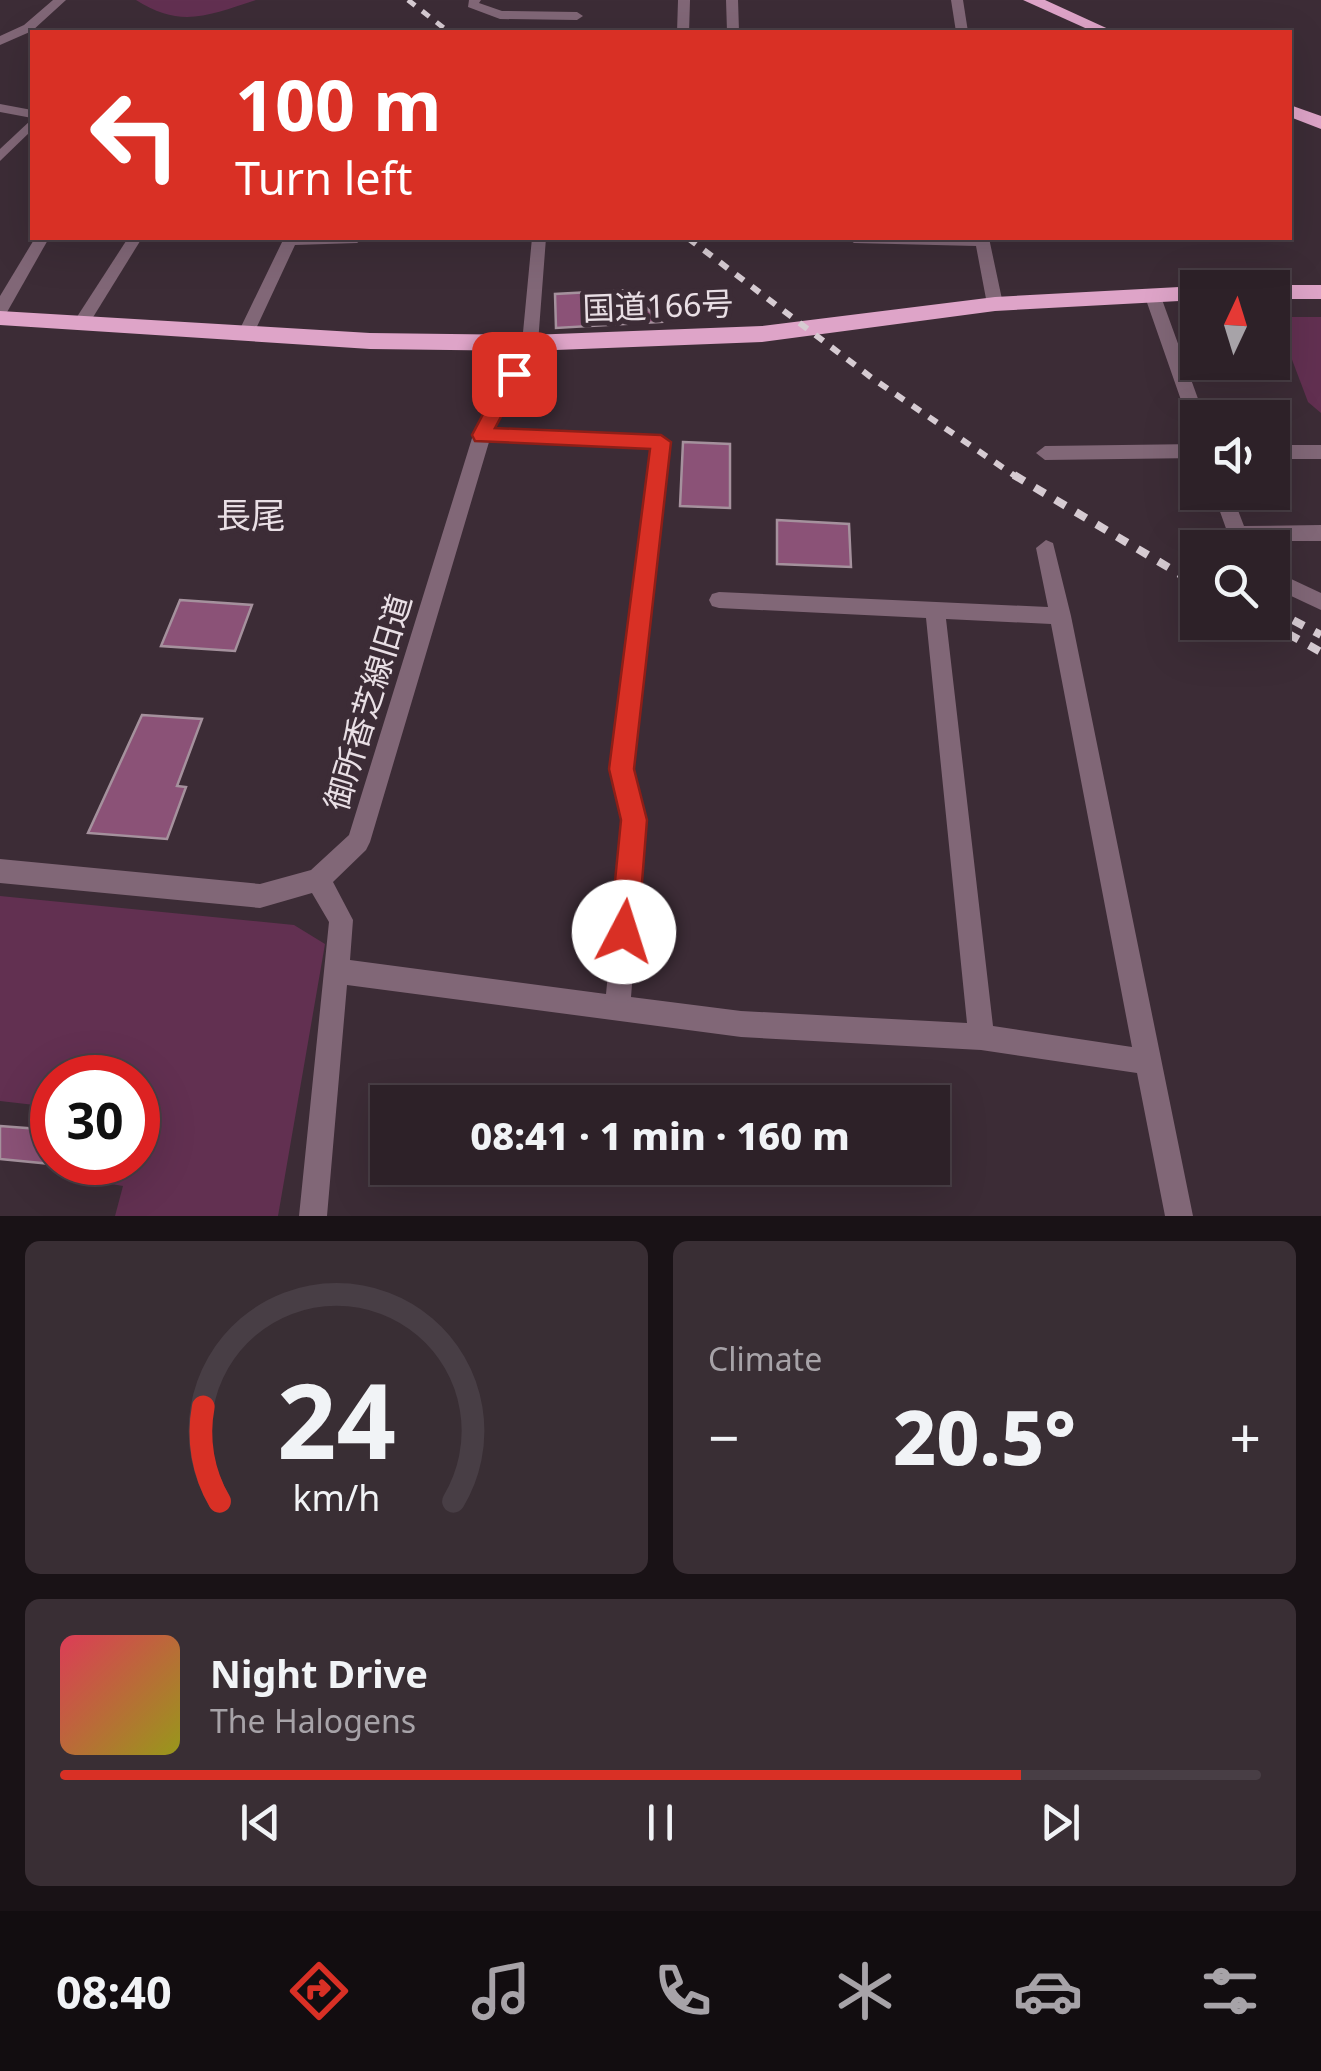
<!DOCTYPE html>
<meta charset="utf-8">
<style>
:root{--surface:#2d2128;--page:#392e34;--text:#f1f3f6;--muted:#a7a3a8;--line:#483e45;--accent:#d93025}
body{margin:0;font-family:"Noto Sans","Noto Sans JP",sans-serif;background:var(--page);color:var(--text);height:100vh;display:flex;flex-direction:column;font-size:38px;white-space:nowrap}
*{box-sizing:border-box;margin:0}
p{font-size:32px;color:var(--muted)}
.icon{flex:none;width:55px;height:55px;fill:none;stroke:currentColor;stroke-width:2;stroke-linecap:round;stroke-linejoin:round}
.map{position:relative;height:1216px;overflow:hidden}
.details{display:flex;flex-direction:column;gap:25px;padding:25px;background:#191216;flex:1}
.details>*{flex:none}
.top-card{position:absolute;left:30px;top:30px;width:1262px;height:210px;border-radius:0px;box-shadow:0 10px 40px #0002,0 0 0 2px var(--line);background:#d93025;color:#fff;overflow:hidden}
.needle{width:65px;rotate:4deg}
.tools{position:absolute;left:1180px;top:270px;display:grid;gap:20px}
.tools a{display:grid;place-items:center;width:110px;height:110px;border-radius:0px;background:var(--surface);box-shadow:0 10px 40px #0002,0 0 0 2px var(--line);font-size:50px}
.speed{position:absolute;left:30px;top:1055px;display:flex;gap:20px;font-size:50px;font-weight:700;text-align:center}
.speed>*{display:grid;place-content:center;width:130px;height:130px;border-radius:50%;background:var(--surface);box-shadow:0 10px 40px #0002,0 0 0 2px var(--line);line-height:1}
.speed .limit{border:15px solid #d22;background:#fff;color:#111}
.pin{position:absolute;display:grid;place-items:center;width:85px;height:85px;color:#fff;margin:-42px;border-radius:20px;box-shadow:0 5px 15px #0006}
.me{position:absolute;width:110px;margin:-55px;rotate:5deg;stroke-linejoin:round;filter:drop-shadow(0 0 8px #0008)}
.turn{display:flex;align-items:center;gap:35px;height:210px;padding:0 40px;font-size:45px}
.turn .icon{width:130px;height:130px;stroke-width:2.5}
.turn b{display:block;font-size:70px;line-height:85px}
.big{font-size:75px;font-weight:800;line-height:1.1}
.details .card{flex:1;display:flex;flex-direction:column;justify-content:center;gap:15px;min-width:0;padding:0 35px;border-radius:15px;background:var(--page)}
.details .dial{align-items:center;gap:0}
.dial svg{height:260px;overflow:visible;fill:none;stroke:var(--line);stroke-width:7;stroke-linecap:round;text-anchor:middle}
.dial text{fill:var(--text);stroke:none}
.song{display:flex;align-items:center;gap:30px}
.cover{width:120px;height:120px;border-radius:15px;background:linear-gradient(135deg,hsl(350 70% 55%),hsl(60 70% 35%))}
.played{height:10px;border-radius:5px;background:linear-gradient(90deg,var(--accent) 80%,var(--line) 80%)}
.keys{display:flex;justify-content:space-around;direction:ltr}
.heat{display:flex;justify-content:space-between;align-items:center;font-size:55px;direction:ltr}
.details .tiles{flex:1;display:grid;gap:25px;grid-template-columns:1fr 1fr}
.card:last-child{grid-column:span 2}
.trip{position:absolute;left:370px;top:1085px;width:580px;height:100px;border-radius:0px;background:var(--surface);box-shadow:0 10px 40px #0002,0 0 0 2px var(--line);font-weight:800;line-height:100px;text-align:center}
.tab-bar{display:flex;height:160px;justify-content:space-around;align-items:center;background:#120d10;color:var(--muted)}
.tab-bar .icon{width:70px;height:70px}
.tab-bar .selected{color:var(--accent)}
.tab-bar b{font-size:45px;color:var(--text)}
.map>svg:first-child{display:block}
</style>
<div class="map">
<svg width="1321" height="1216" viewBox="0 0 1321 1216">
<rect width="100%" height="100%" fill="#3c2c36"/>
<g fill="#623051">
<path d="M 136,0 L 256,0 C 209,15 181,29 136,0 Z"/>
<path d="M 1276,317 L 1321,317 L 1321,413 L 1308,402 Z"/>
<path d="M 0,896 L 294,925 L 325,944 L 278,1216 L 115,1216 L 123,1186 L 70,1177 L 75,1163 L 138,1162 L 138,1078 L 52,1078 L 52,1107 L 0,1101 Z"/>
</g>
<g fill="#8b5277" stroke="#a5919d" stroke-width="2.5">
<path d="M 628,290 L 661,322 L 556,328 L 555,294 Z"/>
<path d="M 683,442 L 730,444 L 730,508 L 680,506 Z"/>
<path d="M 777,520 L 849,524 L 851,567 L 777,564 Z"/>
<path d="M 180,600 L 252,605 L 235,651 L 161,646 Z"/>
<path d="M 142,715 L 202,719 L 177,786 L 186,787 L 167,839 L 88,833 Z"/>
<path d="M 0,1126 L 52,1130 L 52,1164 L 0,1159 Z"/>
</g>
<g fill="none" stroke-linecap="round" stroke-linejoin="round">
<g fill="#816777" fill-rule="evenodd">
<path d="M 0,104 L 32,110 L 32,118 L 0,112 Z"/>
<path d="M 32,119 L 32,130 L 0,161 L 0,149 Z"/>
<path d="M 35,238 L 49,238 L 6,314 L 0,315 L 0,296 Z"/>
<path d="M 128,238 L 142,238 L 87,327 L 75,327 L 73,323 Z"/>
<path d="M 1152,289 L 1160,294 L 1205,418 L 1198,418 L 1198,429 L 1189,423 L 1144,294 Z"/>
<path d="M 1198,444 L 1198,458 L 1045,460 L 1036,453 L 1045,446 Z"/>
<rect x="1272" y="445" width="49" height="14"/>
<path d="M 1213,492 L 1231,492 L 1244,526 L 1321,525 L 1321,541 L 1250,541 L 1251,548 L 1233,548 Z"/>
<path d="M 1272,570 L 1321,593 L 1321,610 L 1272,587 Z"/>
</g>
<g fill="#816777" fill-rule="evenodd">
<path d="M 53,0 L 66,0 L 32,31 L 0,45 L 0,36 L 24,25 Z"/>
<path d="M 469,0 L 481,0 L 479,3 L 502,11 L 577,12 L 583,16 L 577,20 L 500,19 L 468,7 Z"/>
<path d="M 678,0 L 690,0 L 689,32 L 677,32 Z"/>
<path d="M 726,0 L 738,0 L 739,32 L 727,32 Z"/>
<path d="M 951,0 L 963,0 L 968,32 L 956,32 Z"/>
<path d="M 284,238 L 364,238 L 357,243 L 295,245 L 254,333 L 252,337 L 240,337 L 238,333 Z"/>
<path d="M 532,238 L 546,238 L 538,343 L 494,429 L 661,435 L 670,442 L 633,769 L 645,820 L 631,997 L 741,1011 L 967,1023 L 926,618 L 719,608 L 712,606 L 709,600 L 712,594 L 719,592 L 1048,607 L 1036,548 L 1046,540 L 1053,543 L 1071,616 L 1193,1216 L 1165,1216 L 1137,1073 L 981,1050 L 741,1037 L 347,985 L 327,1216 L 299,1216 L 329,922 L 312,893 L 260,908 L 0,883 L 0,859 L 260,884 L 311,870 L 349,835 L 473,435 L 522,343 ZM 489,442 L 651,448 L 611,769 L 623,820 L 606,994 L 350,960 L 353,920 L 333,882 L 366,850 L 370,842 ZM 946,619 L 1051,624 L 1132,1047 L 993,1026 Z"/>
<path d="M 847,238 L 989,238 L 1003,304 L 995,309 L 987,304 L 976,246 L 854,243 Z"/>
</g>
<g fill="#dea4c8" fill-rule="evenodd">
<path d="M 1023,0 L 1045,0 L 1115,32 L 1094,32 Z"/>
<path d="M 1290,105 L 1321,116 L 1321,129 L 1290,117 Z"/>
<path d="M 1272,285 L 1321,285 L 1321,299 L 1272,299 L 1272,288 L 1264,288 Z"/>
<path d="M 1198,286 L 1204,288 L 1198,288 L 1198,300 L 995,311 L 762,342 L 530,351 L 370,349 L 0,325 L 0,311 L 370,333 L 530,335 L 762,326 L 995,297 Z"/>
</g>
<path stroke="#d6cbd2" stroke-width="5" stroke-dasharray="9 9" stroke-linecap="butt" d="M 408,0 L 449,32"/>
<path stroke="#d6cbd2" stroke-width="6" stroke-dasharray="10 10" stroke-linecap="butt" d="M 688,238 L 872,378 L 1018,478"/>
<g stroke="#d6cbd2" stroke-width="8" stroke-dasharray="12 12" stroke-linecap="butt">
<path d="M 1014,475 L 1198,585"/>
<path d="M 1272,609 L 1321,635"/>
<path d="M 1267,622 L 1321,652"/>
</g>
</g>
<path fill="#d93025" stroke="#8d1f18" stroke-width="2.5" d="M 514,367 L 524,374 L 495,428 L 661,435 L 671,442 L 634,769 L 647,820 L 638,932 L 634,941 L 624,945 L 614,941 L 610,932 L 621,820 L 609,769 L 650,449 L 475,441 L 472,435 L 507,369 Z"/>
<g text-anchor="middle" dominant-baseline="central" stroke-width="10" stroke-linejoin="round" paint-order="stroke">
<g font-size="32" fill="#e9dfe5" stroke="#3c2c36">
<text transform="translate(658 305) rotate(-2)">国道166号</text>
<text transform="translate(367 702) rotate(-73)">御所香芝線旧道</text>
</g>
<g font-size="35" fill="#e9dfe5" stroke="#3c2c36">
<text x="251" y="514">長尾</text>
</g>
</g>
</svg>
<div class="tools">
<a><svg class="needle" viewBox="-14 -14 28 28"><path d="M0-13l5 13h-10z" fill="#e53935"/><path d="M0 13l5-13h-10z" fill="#a7a3a8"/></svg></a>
<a><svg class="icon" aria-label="sound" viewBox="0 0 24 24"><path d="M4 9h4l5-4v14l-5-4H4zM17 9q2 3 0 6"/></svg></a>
<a><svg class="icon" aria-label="search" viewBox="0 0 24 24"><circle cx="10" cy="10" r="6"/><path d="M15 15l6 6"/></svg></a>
</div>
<div class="speed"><div class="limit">30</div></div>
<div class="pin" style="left:514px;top:374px;background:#d93025"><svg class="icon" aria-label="arrive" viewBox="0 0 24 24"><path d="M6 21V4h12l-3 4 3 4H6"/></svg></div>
<svg class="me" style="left:624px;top:932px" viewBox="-20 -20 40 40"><circle r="19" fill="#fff"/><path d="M0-13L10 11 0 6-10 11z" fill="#d93025"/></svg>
<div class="trip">08:41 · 1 min · 160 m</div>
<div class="top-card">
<div class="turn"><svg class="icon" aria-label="left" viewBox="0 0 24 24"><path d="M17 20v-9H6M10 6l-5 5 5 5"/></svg><div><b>100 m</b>Turn left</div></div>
</div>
</div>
<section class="details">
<div class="tiles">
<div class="card dial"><svg viewBox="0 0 100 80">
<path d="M14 69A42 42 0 1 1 86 69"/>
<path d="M14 69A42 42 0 0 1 9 40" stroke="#d93025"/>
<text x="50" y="56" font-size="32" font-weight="700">24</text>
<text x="50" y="72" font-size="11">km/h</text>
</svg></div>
<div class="card"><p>Climate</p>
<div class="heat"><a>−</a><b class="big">20.5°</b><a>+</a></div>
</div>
<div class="card">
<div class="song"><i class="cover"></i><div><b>Night Drive</b><p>The Halogens</p></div></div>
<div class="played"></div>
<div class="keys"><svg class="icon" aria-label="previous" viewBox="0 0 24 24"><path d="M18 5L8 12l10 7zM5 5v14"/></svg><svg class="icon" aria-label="pause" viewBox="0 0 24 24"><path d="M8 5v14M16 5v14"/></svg><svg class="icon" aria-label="next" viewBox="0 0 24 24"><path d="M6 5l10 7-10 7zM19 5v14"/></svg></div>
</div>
</div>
</section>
<nav class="tab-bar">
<b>08:40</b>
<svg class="icon selected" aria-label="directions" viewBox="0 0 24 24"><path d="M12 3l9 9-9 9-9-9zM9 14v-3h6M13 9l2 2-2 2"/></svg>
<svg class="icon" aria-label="music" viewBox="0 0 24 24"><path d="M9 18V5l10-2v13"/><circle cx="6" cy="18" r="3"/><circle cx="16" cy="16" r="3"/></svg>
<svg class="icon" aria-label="phone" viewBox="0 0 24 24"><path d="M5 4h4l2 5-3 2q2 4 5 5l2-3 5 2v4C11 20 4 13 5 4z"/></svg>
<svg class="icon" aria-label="climate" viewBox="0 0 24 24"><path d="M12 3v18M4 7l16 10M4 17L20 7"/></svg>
<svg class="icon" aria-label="car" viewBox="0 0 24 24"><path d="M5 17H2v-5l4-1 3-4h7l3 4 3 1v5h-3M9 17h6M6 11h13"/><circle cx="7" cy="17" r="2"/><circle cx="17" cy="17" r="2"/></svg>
<svg class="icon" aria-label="filters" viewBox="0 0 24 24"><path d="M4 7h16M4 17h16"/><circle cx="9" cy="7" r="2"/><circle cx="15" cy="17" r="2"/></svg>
</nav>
